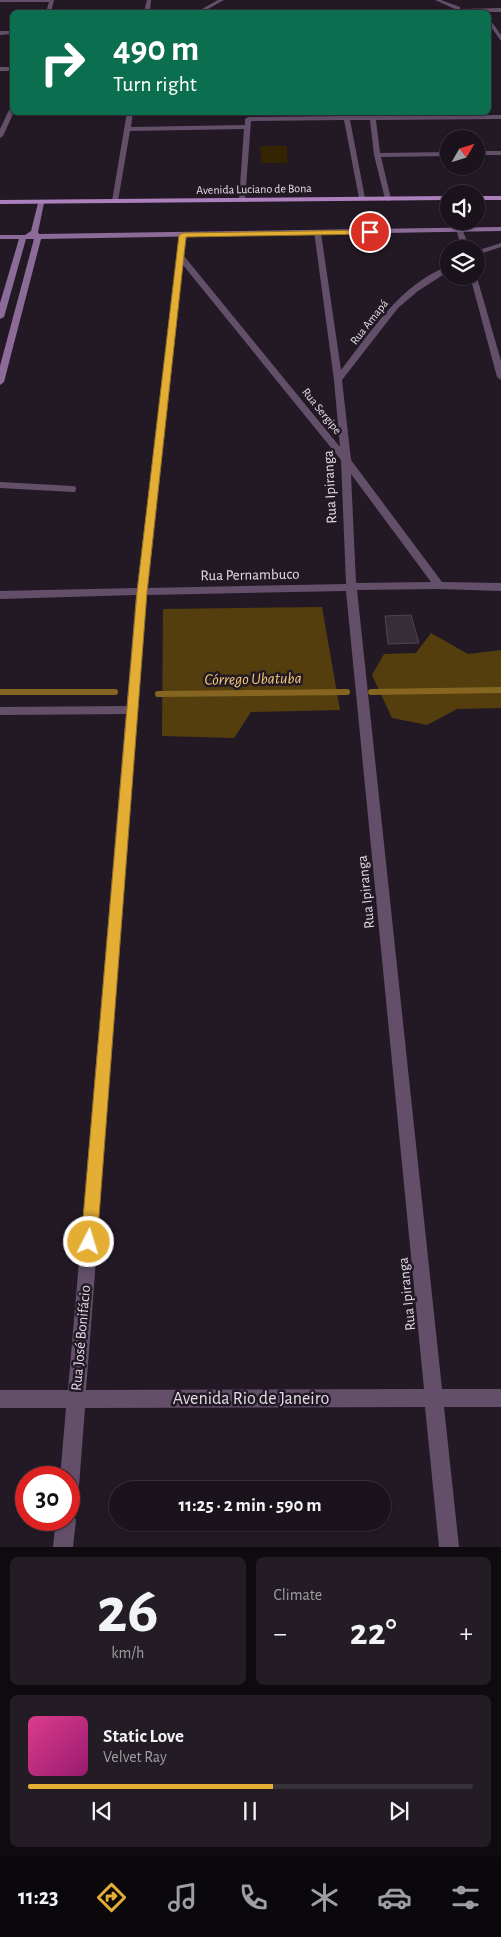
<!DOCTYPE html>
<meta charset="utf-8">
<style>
:root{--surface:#1a131c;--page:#231c25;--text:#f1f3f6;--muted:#9f9ea3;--line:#38323b;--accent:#e4ae35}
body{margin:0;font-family:"Alegreya Sans",sans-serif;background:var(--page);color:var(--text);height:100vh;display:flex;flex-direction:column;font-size:19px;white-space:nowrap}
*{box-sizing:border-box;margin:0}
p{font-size:16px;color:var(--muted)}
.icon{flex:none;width:28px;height:28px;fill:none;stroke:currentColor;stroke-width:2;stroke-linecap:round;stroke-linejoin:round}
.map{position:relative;height:1547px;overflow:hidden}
.panel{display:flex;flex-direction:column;gap:10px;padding:10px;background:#0e0a0f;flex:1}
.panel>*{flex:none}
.top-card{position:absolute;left:10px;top:10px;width:481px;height:105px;border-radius:8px;box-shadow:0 1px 4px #0004,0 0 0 1px var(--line);background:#0b6e4f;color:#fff;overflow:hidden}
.needle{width:32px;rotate:51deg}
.fabs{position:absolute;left:440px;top:130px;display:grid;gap:10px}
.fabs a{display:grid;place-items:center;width:45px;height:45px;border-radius:50%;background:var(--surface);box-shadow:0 1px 4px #0004,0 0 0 1px var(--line);font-size:25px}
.speed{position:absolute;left:15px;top:1466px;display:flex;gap:10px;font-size:25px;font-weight:700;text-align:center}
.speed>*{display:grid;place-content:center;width:65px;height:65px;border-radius:50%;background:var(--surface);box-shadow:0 1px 4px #0004,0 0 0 1px var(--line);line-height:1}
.speed .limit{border:8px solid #d22;background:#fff;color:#111}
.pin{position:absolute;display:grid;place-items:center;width:42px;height:42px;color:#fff;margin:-21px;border:2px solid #fff;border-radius:50%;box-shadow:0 1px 5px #0007}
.me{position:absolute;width:55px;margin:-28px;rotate:5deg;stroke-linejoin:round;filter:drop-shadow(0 0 4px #0008)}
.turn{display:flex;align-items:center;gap:18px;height:105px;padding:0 20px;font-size:22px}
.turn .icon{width:65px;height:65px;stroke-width:2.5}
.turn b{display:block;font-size:35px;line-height:42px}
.big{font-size:38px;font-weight:700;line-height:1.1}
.panel .tile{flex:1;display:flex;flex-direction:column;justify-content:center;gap:8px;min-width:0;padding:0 18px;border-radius:8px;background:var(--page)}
.panel .dial{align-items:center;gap:0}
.dial b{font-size:65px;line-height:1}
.song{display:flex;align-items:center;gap:15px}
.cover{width:60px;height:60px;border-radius:8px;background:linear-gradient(135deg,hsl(330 70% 55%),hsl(320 70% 35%))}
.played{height:5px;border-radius:2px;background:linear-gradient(90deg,var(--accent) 55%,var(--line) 55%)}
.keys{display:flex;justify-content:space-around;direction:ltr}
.heat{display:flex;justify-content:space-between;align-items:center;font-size:28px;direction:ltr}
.panel .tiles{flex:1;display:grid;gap:10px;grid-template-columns:1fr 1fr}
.tile:last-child{grid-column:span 2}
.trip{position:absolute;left:109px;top:1481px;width:282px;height:50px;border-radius:25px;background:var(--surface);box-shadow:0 1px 4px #0004,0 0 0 1px var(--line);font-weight:700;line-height:50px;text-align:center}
.tab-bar{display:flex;height:80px;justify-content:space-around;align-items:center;background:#0a080b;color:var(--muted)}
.tab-bar .icon{width:35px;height:35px}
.tab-bar .active{color:var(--accent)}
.tab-bar b{font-size:22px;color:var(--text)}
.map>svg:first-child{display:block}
</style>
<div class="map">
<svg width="501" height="1547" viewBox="0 0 501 1547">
<rect width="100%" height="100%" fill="#221925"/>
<path fill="#342400" d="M 260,146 L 287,146 L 287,163 L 261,163 Z"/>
<g fill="#543e0d">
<path d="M 322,607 L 340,710 L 251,712 L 234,738 L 162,736 L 163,609 Z"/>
<path d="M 431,633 L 468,654 L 501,650 L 501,708 L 457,709 L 427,725 L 392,718 L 372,675 L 384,654 L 416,653 Z"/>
</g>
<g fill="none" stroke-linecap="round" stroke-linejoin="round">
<g stroke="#856520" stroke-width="6">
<path d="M 0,692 L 115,692"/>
<path d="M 371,692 L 501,690"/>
<path d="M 158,694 L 347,692"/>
</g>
</g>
<path fill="#362d39" stroke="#4e4452" d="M 411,615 L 419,643 L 388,644 L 385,616 Z"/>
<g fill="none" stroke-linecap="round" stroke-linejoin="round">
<path stroke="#644f6b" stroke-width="6" d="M 0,485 L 73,489"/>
<path stroke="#644f6b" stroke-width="8" d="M 0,711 L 132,710"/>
<g fill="#644f6b" fill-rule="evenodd">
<path d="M 0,0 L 54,0 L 51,12 L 46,12 L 49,2 L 0,2 Z"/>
<path d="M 147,0 L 151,0 L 150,10 L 200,10 L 218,0 L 224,0 L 206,10 L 455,9 L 435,0 L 441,0 L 460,7 L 460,9 L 501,8 L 501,12 L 144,12 Z"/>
<path d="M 489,18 L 501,35 L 501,41 L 489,24 Z"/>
<path d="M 0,31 L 12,31 L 12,34 L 0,35 Z"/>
<rect x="0" y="67" width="12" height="4"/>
<path d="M 12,108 L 14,112 L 3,136 L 0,138 L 0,129 L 9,110 Z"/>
<path d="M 127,112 L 133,112 L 131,127 L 245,125 L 245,119 L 248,117 L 343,116 L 342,112 L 348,112 L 349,116 L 369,116 L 369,112 L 375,112 L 376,116 L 501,115 L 501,119 L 376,120 L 380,153 L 449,152 L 449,156 L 381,157 L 391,199 L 388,201 L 385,199 L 374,155 L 370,120 L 350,120 L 365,198 L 362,200 L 359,198 L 344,120 L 251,121 L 245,200 L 242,202 L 239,200 L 244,129 L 130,131 L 118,201 L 115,203 L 112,201 Z"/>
<rect x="476" y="151" width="25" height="4"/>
<path d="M 456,229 L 463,231 L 470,249 L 462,249 Z"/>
<path d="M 314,231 L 321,233 L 341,370 C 371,332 401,283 449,266 L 449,271 L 418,291 L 398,308 L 342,380 L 351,460 L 442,582 L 501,583 L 501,591 L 439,589 L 357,590 L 442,1389 L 501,1389 L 501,1407 L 444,1407 L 459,1547 L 439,1547 L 425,1407 L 85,1408 L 79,1486 L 76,1493 L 69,1496 L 69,1478 L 60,1478 L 66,1408 L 0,1408 L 0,1390 L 68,1390 L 136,595 L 0,599 L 0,591 L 137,588 L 180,233 L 187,235 L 184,256 L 340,447 L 334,380 ZM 183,265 L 341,460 L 346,584 L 148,588 ZM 351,474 L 431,582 L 356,583 ZM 346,591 L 424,1389 L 86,1390 L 147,595 Z"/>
<path d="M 501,243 L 501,247 L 476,255 L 476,251 Z"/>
<path d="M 476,274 L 501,361 L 501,380 L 497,377 L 470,276 L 476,276 Z"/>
<path d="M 69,1511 L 73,1513 L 76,1520 L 73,1547 L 53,1547 L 56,1520 L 69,1520 Z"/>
</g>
<path fill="#8d6b99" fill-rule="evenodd" d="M 41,201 L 44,203 L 38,232 L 39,234 L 501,227 L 501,231 L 41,239 L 4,382 L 0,385 L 0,366 L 34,239 L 26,239 L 4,317 L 0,319 L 0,303 L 19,239 L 0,239 L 0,235 L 25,235 L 31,231 L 38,203 Z"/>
<g fill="#ac80bc" fill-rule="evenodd">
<path d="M 449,196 L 449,200 L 0,204 L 0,200 Z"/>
<rect x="476" y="196" width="25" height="4"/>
</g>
</g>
<path fill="#e4ae35" stroke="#947122" d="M 370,230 L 372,231 L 372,234 L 186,237 L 147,592 L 97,1242 L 95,1247 L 89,1249 L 84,1247 L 81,1242 L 137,592 L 179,235 L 183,233 Z"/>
<g text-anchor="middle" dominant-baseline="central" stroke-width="5" stroke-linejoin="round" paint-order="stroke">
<g font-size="12" fill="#e2dce4" stroke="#221925">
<text transform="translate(254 189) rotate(-1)">Avenida Luciano de Bona</text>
<text transform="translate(369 322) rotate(-52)">Rua Amapá</text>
<text transform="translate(322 411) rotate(51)">Rua Sergipe</text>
</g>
<g font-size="15" fill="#e2dce4" stroke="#221925">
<text transform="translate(330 487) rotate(-93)">Rua Ipiranga</text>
<text transform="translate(250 575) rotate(-1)">Rua Pernambuco</text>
<text transform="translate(366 892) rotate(-96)">Rua Ipiranga</text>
<text transform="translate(407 1294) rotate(-96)">Rua Ipiranga</text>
<text transform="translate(81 1338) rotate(-85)">Rua José Bonifácio</text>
</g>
<g font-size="16" font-style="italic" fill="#f9cc75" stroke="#221925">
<text transform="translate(253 679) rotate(-1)">Córrego Ubatuba</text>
</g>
<g font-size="18" fill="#e2dce4" stroke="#221925">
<text x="251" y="1399">Avenida Rio de Janeiro</text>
</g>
</g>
</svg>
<div class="fabs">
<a><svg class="needle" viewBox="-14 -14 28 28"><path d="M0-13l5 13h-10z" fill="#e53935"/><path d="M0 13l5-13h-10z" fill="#9f9ea3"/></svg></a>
<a><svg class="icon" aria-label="sound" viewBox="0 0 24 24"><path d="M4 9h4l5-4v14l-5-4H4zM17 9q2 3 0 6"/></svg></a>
<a><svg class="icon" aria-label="layers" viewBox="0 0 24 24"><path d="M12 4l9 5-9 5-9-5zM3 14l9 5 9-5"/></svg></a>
</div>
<div class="speed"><div class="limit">30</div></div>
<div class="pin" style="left:370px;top:232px;background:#d93025"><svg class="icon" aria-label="arrive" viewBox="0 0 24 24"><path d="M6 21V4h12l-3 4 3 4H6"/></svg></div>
<svg class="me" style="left:89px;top:1242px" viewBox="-20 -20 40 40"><circle r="17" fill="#e4ae35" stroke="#fff" stroke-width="3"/><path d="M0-11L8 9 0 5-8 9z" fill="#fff"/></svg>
<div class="trip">11:25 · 2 min · 590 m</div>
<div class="top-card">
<div class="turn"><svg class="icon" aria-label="right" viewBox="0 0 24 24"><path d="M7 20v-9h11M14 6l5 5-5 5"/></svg><div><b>490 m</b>Turn right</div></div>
</div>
</div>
<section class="panel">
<div class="tiles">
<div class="tile dial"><b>26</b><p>km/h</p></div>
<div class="tile"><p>Climate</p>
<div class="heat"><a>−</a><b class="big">22°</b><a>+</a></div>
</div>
<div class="tile">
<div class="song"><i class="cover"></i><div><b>Static Love</b><p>Velvet Ray</p></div></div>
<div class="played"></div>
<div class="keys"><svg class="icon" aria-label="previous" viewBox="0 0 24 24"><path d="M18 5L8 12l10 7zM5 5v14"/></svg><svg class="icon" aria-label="pause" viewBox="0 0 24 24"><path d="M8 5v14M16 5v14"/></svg><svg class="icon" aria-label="next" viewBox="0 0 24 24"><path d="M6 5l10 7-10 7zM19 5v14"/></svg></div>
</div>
</div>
</section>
<nav class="tab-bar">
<b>11:23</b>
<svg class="icon active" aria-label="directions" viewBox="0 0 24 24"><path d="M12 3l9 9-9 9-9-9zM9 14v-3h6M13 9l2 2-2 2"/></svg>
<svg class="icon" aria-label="music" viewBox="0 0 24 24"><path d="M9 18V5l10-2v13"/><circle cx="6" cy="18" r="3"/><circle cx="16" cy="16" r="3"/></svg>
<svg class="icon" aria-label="phone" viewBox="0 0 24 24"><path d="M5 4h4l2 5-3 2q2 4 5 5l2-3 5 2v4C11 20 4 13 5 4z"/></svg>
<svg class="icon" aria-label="climate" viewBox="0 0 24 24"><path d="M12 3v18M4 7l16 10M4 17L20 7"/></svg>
<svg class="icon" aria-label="car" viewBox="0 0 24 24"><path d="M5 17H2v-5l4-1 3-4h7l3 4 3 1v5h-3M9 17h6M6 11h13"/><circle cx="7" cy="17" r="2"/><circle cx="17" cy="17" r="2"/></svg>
<svg class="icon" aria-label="filters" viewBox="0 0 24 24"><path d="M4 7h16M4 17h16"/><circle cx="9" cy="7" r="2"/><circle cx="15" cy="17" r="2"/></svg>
</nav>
